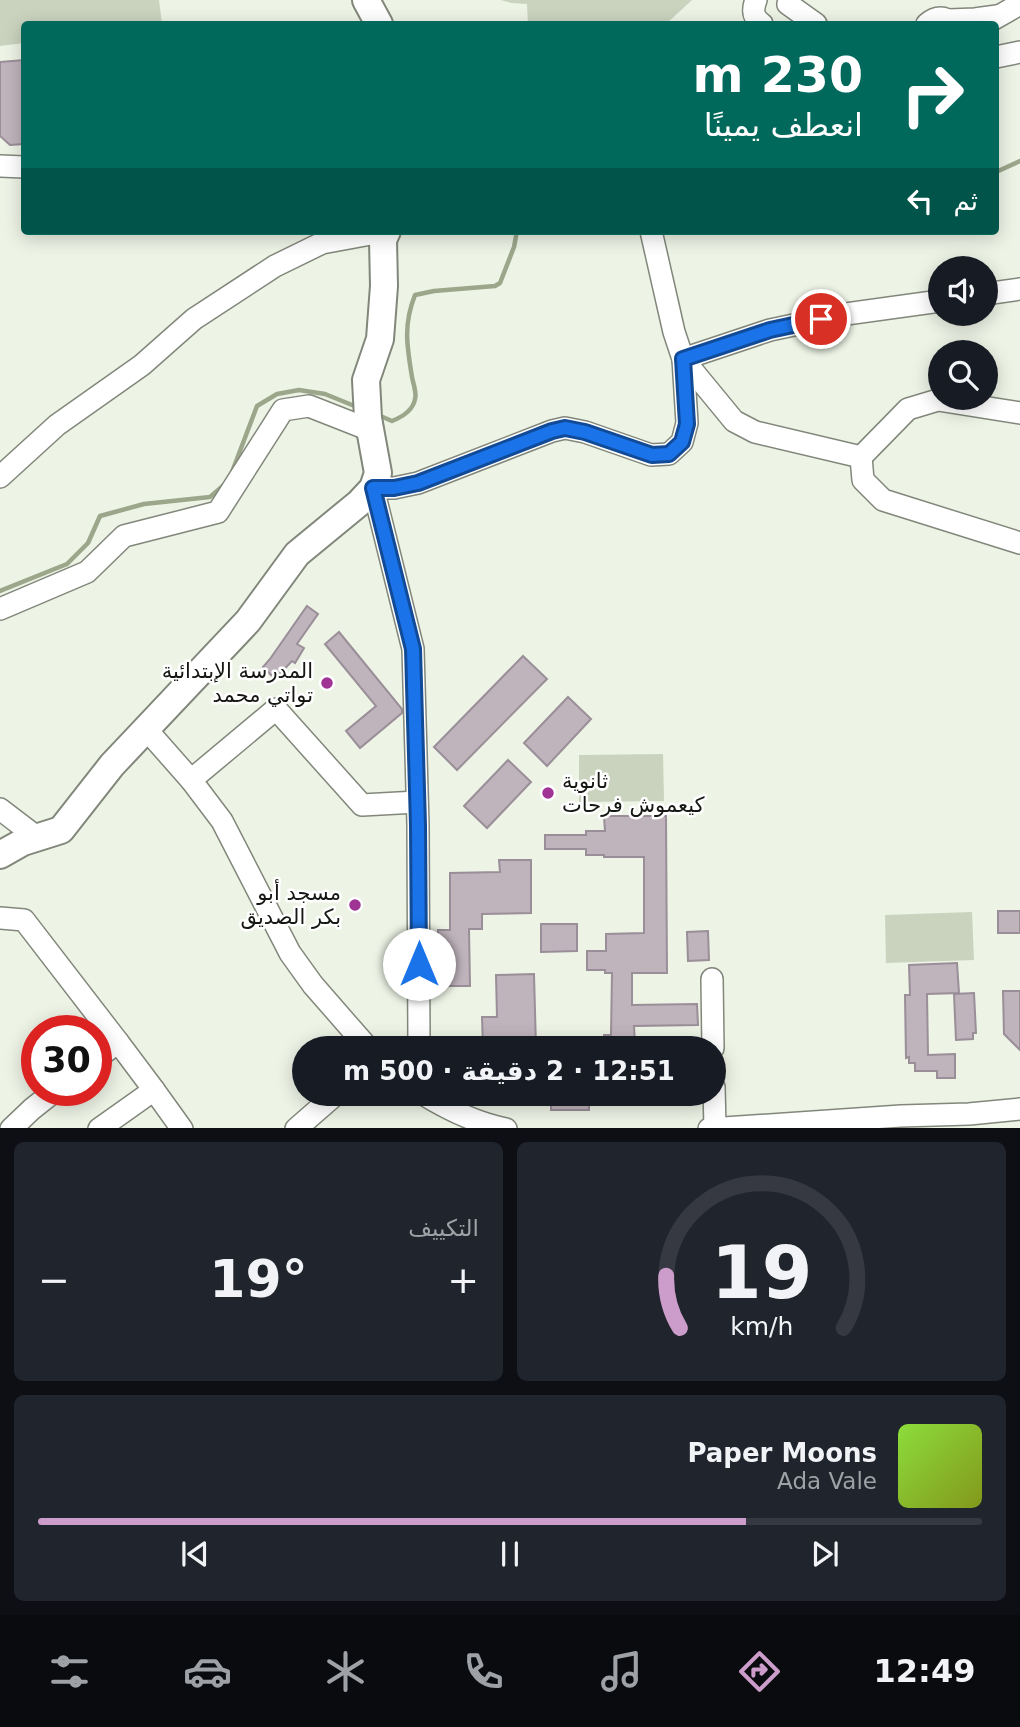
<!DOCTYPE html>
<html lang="ar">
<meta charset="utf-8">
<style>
:root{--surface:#171b24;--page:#20242c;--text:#f1f3f6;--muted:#9ea1a6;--line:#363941;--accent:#cc9dca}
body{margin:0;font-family:"DejaVu Sans",Cairo,sans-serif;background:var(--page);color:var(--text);direction:rtl;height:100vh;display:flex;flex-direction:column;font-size:26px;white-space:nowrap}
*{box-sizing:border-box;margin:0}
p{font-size:23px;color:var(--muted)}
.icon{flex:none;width:38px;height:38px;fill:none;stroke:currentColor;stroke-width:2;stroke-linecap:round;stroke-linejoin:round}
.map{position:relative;height:1128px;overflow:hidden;direction:ltr}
.side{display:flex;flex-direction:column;gap:14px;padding:14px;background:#0d0f14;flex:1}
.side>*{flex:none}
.top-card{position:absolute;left:21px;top:21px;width:978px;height:214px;border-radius:7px;box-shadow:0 4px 18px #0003;direction:rtl;background:#00695c;color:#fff;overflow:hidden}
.tools{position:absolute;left:928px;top:256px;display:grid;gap:14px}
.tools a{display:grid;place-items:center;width:70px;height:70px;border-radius:50%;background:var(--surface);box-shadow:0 4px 18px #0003;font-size:35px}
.speed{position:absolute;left:21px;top:1015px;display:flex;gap:14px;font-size:35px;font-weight:700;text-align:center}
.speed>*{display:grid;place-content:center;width:91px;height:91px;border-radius:50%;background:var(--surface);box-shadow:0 4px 18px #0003;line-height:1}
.speed .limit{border:10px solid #d22;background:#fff;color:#111}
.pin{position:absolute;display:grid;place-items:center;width:60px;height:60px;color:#fff;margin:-30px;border:4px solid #fff;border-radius:50%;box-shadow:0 2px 7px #0007}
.me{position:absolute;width:77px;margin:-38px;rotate:0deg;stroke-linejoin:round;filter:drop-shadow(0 0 5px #0008)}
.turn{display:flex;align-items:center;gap:24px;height:147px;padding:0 21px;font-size:32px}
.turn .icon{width:91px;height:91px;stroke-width:2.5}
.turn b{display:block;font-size:49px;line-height:60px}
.then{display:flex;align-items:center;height:66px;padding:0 21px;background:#0003;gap:14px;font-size:26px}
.big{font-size:52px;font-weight:800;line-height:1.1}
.side .widget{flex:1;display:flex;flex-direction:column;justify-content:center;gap:10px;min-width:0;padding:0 24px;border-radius:10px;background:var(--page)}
.side .dial{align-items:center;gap:0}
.dial svg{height:182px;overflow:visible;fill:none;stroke:var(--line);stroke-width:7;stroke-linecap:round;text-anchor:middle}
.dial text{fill:var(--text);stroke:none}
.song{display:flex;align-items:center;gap:21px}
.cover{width:84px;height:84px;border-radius:10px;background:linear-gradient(135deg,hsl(90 70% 55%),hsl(70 70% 35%))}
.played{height:7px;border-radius:4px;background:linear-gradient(90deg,var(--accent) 75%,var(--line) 75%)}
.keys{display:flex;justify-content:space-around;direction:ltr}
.heat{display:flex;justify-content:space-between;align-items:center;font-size:38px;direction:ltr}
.side .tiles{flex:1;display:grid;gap:14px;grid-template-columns:1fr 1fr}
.widget:last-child{grid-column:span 2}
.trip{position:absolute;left:292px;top:1036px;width:434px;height:70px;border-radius:35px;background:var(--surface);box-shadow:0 4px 18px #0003;font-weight:800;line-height:70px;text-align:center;direction:rtl}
.dock{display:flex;height:112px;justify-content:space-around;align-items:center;background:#090b0e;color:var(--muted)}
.dock .icon{width:49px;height:49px}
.dock .active{color:var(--accent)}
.dock b{font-size:32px;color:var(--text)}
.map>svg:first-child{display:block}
</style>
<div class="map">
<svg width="1020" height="1129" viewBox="0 0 1020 1129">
<rect width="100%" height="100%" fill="#edf3e5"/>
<g fill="#cad3be">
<path d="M 0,0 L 159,0 L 162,24 L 24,24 L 24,43 L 0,46 Z"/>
<path d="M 501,0 L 692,0 L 666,24 L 528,24 L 527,4 L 511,3 Z"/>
<path d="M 663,754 L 664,801 L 579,802 L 579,755 Z"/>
<path d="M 972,912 L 974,960 L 886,963 L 885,915 Z"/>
</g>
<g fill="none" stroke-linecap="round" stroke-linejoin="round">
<g stroke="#9ba68b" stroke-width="4.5">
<path d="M 996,172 L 1020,161"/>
<path d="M 733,231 L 777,231"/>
<path d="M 378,415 L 392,421 C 402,417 413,411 415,399 C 417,393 413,383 412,377 C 407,346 403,325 415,295 L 434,291 L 495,286 L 500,283 L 514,247 L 517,231"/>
<path d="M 232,472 L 257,406 L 277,394 L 299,390 L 325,394 L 357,407"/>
<path d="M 0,591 L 67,564 L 88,543 L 100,516 L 144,504 L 210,497 L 224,485"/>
</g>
</g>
<g fill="#bfb3bc" stroke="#9a8e98" stroke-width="2">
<path d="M 24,60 L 24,144 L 10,145 L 0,136 L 0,62 Z"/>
<path d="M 307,606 L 318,614 L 297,644 L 304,648 L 295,663 L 292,661 L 275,679 L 263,667 L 270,659 Z"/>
<path d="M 339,632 L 402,709 L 402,713 L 360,748 L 346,731 L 376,706 L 325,644 Z"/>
<path d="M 523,656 L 547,679 L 457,770 L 434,747 Z"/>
<path d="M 568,697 L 591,719 L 547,766 L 524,743 Z"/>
<path d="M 508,760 L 531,782 L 487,828 L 464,806 Z"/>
<path d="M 604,816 L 666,816 L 667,973 L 632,973 L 632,1005 L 697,1004 L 698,1025 L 634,1026 L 635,1044 L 617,1045 L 617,1048 L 604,1048 L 604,1035 L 611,1035 L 612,973 L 605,973 L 605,970 L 587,970 L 587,951 L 606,951 L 606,934 L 644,933 L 644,857 L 604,857 L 604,855 L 586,855 L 586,849 L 545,849 L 545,835 L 586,835 L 586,831 L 605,831 Z"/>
<path d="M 499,860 L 531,860 L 531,913 L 482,914 L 482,929 L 469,929 L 470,986 L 439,986 L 438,930 L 450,930 L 450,873 L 500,872 Z"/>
<rect x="998" y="911" width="22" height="22"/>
<path d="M 541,924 L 577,924 L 577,951 L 541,952 Z"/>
<path d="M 708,931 L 709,960 L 688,961 L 687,932 Z"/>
<path d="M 957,963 L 959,993 L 927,994 L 928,1055 L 955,1054 L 955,1078 L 937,1078 L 937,1071 L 915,1071 L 915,1063 L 909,1063 L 909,1057 L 906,1058 L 905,995 L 910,995 L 909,965 Z"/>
<path d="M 534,974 L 536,1048 L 483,1048 L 482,1017 L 497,1017 L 496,975 Z"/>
<path d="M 1003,991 L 1020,991 L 1020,1050 L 1004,1034 Z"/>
<path d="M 974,993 L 976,1033 L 973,1033 L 973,1039 L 956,1040 L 954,994 Z"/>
<rect x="551" y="1094" width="38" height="16"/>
</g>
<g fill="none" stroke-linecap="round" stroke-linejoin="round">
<defs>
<g id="minor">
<path d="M 756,0 C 752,10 753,18 762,24"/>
<path d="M 789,0 L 788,4 L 816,24"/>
<path d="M 949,20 L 975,19 L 997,16"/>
<path d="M 927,24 C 936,16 945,16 953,24"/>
<path d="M 985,24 L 1020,4"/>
<path d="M 996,57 L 1020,52"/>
<path d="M 0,166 L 24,167"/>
<path d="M 985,294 L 1020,289"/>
<path d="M 683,359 L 770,330 L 846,314 L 940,301"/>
<path d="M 683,359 L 734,421 L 755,432 L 861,457"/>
<path d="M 861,457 L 863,480 L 883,500 L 1020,543"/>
<path d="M 861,457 L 908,409 L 938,400 L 1020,413"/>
<path d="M 0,477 L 57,425 L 142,365 L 194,319 L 275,266 L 322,243 L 387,231"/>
<path d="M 0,609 L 87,572 L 124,536 L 218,512 L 283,410 L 309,406 L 370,430"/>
<path d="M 146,729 L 191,780 L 222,821 L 290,953 L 313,985 L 368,1048"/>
<path d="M 191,780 L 276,709 L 362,805 L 417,802"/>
<path d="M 0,809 L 38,838"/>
<path d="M 0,918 L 24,920 L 118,1042 L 96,1059"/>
<path d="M 712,979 L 713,1048"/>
<path d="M 419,1048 L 418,825 L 413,649 L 373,488 L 394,488 L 418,483 L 552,431 L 565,428 L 585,432 L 651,455 L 669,454 L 682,442 L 687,423 L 683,359 L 674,332 L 651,231"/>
<path d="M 714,1087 L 715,1128"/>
<path d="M 154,1090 L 182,1129"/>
<path d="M 423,1094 C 449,1110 475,1123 506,1129"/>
<path d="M 11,1129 L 32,1109 L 56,1090"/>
<path d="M 99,1129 L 154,1090 L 118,1042"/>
<path d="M 296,1129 L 336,1094"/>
<path d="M 709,1129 L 901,1116 L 969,1114 L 1020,1109"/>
</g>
<g id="major">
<path d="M 366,0 L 379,24"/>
<path d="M 0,855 L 23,842 L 61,830 L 112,765 L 248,621 L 297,554 L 359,503 L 373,488 L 378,473 L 368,418 L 366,380 L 380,339 L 384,286 L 383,240 L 387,231"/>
</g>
</defs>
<use href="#minor" stroke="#82877b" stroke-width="24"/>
<use href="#major" stroke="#82877b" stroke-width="30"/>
<use href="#minor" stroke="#fff" stroke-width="21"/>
<use href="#major" stroke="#fff" stroke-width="26"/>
</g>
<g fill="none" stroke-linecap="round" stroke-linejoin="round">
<defs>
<path id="route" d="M 419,964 L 418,825 L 413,649 L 373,488 L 394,488 L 418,483 L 552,431 L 565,428 L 585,432 L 652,455 L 669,454 L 682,442 L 687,424 L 683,359 L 770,330 L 821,319"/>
</defs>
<use href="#route" stroke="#114b97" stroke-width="18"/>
<use href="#route" stroke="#1a73e8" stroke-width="12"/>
</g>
<g fill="#9f3495" stroke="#fff" stroke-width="2.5">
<circle cx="327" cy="683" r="7"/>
<circle cx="548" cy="793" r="7"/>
<circle cx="355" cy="905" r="7"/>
</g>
<g text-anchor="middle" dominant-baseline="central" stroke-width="5" stroke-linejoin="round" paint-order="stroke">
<g font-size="21" fill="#151712" stroke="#fff" text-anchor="end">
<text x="313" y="671">المدرسة الإبتدائية<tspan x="313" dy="24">تواتي محمد</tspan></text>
<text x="562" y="781" text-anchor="start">ثانوية<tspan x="562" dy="24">كيعموش فرحات</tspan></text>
<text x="341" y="893">مسجد أبو<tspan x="341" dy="24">بكر الصديق</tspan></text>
</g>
</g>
</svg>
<div class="tools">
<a><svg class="icon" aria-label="sound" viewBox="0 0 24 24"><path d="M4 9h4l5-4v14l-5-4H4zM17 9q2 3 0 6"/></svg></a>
<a><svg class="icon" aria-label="search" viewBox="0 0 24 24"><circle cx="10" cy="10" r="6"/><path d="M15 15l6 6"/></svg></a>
</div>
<div class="speed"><div class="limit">30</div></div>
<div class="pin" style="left:821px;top:319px;background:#d93025"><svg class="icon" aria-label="arrive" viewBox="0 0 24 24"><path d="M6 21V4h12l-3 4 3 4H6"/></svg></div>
<svg class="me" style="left:419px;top:964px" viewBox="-20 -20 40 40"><circle r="19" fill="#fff"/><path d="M0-13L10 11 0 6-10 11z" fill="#1a73e8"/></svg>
<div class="trip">12:51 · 2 دقيقة · 500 m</div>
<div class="top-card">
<div class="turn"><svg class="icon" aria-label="right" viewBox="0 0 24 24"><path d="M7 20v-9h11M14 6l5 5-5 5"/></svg><div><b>230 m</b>انعطف يمينًا</div></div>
<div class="then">ثم<svg class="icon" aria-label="left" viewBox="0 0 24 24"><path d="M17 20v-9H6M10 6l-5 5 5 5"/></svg></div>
</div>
</div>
<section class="side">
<div class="tiles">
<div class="widget dial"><svg viewBox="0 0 100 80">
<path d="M14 69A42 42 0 1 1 86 69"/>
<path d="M14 69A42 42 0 0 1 8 46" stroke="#cc9dca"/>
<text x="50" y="56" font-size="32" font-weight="700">19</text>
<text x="50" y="72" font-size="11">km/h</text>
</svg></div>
<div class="widget"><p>التكييف</p>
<div class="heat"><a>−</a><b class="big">19°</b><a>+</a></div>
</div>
<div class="widget">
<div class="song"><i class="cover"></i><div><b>Paper Moons</b><p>Ada Vale</p></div></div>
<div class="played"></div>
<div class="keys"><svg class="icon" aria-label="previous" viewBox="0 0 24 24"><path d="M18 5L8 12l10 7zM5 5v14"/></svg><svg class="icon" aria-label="pause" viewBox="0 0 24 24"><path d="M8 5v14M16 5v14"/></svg><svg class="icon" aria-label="next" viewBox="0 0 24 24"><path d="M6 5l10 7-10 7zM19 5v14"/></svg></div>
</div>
</div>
</section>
<nav class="dock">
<b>12:49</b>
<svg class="icon active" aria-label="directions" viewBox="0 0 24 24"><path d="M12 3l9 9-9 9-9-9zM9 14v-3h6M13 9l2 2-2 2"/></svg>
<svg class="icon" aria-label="music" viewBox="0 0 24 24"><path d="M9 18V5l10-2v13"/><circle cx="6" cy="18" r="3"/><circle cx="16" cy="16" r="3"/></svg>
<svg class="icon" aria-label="phone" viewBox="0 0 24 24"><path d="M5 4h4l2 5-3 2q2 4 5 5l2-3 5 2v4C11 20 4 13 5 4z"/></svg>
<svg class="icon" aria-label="climate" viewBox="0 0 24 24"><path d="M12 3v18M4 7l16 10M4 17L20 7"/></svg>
<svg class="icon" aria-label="car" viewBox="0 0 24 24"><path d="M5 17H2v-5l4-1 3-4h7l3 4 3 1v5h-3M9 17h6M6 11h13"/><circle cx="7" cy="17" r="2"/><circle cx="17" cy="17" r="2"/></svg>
<svg class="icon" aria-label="filters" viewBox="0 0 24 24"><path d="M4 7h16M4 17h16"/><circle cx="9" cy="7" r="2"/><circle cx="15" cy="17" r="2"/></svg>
</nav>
